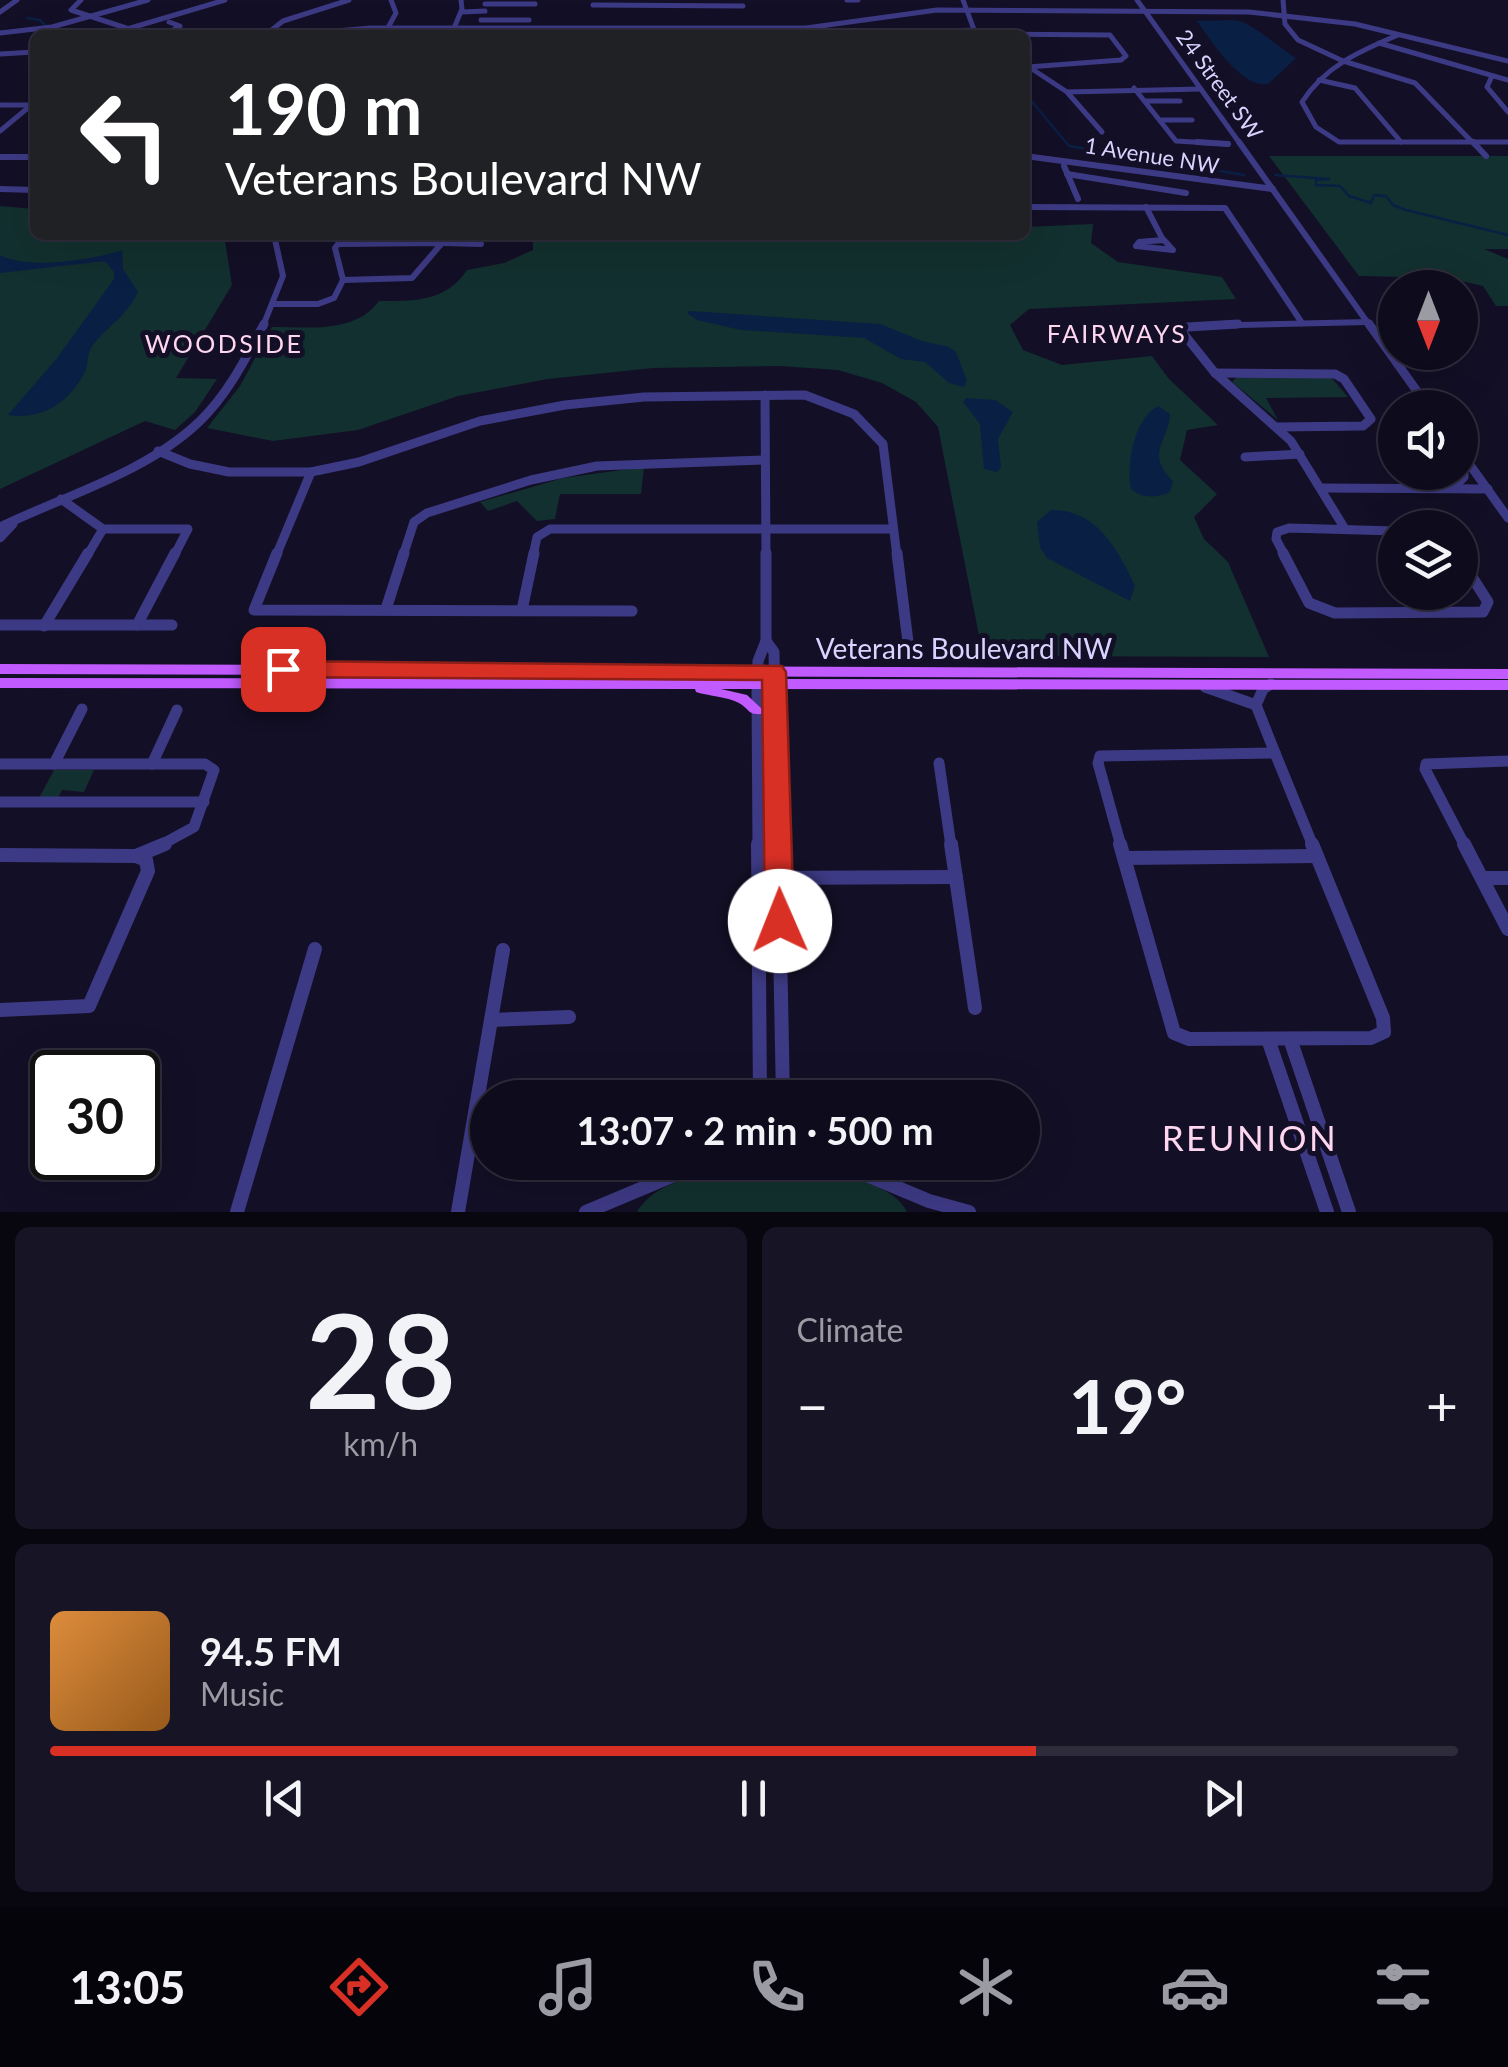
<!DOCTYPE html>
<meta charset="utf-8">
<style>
:root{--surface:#0e0b1c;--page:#171425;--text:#f1f3f6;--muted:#9b9ba3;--line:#2e2b3b;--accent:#d93025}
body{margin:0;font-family:Lato,sans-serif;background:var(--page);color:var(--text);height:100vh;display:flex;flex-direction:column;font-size:38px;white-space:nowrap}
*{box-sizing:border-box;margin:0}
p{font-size:32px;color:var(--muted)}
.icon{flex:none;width:55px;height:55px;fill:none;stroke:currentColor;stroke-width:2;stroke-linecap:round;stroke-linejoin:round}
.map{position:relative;height:1212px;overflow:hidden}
.side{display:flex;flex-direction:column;gap:15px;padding:15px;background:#08060f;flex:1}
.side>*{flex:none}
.top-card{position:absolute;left:30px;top:30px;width:1000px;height:210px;border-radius:15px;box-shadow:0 10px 40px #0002,0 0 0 2px var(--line);background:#202124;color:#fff;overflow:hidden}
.needle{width:65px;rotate:180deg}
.fabs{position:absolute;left:1378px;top:270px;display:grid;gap:20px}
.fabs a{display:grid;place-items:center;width:100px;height:100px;border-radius:50%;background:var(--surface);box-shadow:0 10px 40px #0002,0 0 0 2px var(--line);font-size:50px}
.speed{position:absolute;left:30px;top:1050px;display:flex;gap:20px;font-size:50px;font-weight:700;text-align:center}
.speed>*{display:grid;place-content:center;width:130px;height:130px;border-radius:50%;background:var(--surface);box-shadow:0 10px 40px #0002,0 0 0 2px var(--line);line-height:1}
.speed .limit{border:5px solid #111;border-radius:15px;background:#fff;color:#111}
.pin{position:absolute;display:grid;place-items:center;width:85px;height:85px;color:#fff;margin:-42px;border-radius:20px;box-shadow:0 5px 15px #0006}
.me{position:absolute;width:110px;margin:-55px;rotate:359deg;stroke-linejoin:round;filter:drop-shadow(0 0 8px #0008)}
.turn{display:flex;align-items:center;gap:35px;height:210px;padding:0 30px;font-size:45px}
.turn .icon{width:130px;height:130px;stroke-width:2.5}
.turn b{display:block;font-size:70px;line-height:85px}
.big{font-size:75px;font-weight:700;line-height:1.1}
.side .tile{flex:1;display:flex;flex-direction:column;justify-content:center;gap:15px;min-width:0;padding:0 35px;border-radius:15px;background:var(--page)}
.side .dial{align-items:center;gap:0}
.dial b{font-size:130px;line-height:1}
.song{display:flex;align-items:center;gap:30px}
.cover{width:120px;height:120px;border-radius:15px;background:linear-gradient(135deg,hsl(30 70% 55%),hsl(30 70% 35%))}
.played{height:10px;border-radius:5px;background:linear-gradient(90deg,var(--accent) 70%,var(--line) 70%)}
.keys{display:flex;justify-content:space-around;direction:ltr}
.heat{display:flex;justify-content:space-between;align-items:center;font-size:55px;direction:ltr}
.side .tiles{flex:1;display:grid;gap:15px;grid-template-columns:1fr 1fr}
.tile:last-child{grid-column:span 2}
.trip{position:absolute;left:470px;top:1080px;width:570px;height:100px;border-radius:50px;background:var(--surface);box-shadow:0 10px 40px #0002,0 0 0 2px var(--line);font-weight:700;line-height:100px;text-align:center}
.tabs{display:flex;height:160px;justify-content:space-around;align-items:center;background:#06040b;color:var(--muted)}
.tabs .icon{width:70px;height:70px}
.tabs .on{color:var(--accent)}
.tabs b{font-size:45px;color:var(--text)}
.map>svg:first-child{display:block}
</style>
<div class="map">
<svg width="1508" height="1212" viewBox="0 0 1508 1212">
<rect width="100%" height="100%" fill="#130f26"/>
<g fill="#12302f">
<path d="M 1269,156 L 1508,156 L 1508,249 L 1484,249 L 1508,259 L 1508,306 L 1496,306 L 1483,286 L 1448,278 L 1359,276 Z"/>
<path d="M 0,206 L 35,209 L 35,235 L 224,235 L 232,285 L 176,378 L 217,379 L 195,412 L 175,430 L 145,421 L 0,489 Z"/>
<path d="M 1093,224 L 1091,243 L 1118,262 L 1222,277 L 1236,299 L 1029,309 L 1010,325 L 1023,350 L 1062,365 L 1152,356 L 1169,379 L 1218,425 L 1187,430 L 1180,460 L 1217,494 L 1194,517 L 1204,539 L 1228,562 L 1269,657 L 983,656 L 938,427 L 916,402 L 882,383 L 838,370 L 779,366 L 653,368 L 548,379 L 458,396 L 358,430 L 273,441 L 207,428 L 240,386 L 272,327 C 307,327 355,334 379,301 C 414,301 446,302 467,270 L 504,263 L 533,250 L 533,235 L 740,235 L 754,239 L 1025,235 L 1025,227 Z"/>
<path d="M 1331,377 L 1348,397 L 1266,398 L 1278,420 L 1232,382 L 1237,377 Z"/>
<path d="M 644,467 L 641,494 L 560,494 L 555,519 L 537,521 L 517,501 L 488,511 L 480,502 L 563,478 Z"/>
<path d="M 54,770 L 94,770 L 84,792 L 62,790 L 58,798 L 39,798 Z"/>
<path d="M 764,1165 C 801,1165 890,1175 907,1212 L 637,1212 C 659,1175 725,1169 764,1165 Z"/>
</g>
<g fill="#0a1f44">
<path d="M 1234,20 C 1252,22 1278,47 1296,58 L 1268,84 C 1242,89 1211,41 1197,21 Z"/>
<path d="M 122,250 L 123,269 L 138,292 C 127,316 108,326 93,345 C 86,354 89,365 84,374 C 67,405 40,420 8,415 L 57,358 L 114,279 L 114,272 L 106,262 L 97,262 L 0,273 L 0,255 C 27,270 94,260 122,250 Z"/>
<path d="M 690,311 L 880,324 L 922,341 L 949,347 L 956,352 L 967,381 L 964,387 L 949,383 L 925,362 L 901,359 L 864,338 L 741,330 L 697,320 L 687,313 Z"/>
<path d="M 966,398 L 995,400 L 1013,412 L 998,439 L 1001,467 L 997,472 L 984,469 L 980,424 L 963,402 Z"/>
<path d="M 1158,406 L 1170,414 C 1168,444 1145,452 1173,481 L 1170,492 C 1157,498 1142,499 1131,489 C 1126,465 1134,418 1158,406 Z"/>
<path d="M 1051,510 C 1096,509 1118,549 1135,586 L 1130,601 L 1047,558 L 1040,547 L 1037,522 Z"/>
</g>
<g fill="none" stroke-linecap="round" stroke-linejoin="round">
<g stroke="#0a1f44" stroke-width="2.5">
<path d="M 27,18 L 40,20 L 46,26"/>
<path d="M 59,32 L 67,35"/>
<path d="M 1025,93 L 1069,146 L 1244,175"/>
<path d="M 1275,175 L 1329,179 L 1316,180 L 1316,185 L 1340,186 L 1349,196 L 1371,203 L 1374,195 L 1386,196 L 1393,205 L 1406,210 L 1508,235"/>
</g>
<g stroke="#3d3a85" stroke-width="5">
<path d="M 81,0 L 71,10 L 126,28"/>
<path d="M 349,0 L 283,21 L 269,32 L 300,34 L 371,28 L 806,28 L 937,10 L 1249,12 L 1355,24 L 1508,61"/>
<path d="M 847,0 L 858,0"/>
<path d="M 963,0 L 976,35"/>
<path d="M 1137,0 L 1241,145"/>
<path d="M 1283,0 L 1285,24 L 1298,40 L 1343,61 L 1415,83 L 1475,145"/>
<path d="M 485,4 L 535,4"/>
<path d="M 593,5 L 743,6"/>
<path d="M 0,12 L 17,0"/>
<path d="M 462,12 L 485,11"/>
<path d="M 481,20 L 529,20"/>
<path d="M 132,28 L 154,35"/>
<path d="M 454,28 L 462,9 L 461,0"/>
<path d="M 0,33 L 52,27 L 148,0"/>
<path d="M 976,34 L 1110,35 L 1126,56 L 1121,60 L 1028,67"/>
<path d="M 107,35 L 225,0"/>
<path d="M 165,35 L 180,26 L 169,22"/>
<path d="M 384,35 L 396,13 L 391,0"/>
<path d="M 956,35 L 949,31 L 974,30"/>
<path d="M 1398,35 C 1360,51 1325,66 1302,102 L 1316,127 L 1339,142 L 1508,142"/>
<path d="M 1379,43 L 1508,80"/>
<path d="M 0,54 L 35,52"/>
<path d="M 1029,67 L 1067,92 L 1102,132"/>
<path d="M 1492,76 L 1487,87 L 1508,112"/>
<path d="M 1319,80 L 1355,88 L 1401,142"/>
<path d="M 1134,88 L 1176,141 L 1228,144"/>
<path d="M 1067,92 L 1201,89"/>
<path d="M 1145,101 L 1180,101"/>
<path d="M 0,105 L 30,105"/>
<path d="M 1162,120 L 1192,120"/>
<path d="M 0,131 L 35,102"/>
</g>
<g stroke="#3d3a85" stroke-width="6">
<path d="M 1197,142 L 1228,144"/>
<path d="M 1239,142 L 1370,326"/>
<path d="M 1473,142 L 1486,156"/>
<path d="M 1025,156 L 1273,189"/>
<path d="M 0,157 L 35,157"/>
<path d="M 1064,166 L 1078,199"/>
<path d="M 1067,174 L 1186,193"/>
<path d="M 0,189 L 35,190"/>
<path d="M 1025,207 L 1225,208 L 1302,323"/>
<path d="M 1146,207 L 1163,240 L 1139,242 L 1136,246 L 1173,250 L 1163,239"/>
<path d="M 442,243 L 481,244"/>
<path d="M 442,243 L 412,278 L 343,280 L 335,248 L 338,244 Z"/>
<path d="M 273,304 L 318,304 L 334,298 L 343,280"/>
<path d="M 263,326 L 283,276 L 274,235"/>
<path d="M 1197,326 L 1368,322"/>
</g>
<g stroke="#3d3a85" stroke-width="9">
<path d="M 1369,324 L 1429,408"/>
<path d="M 1179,328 L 1215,373 L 1291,441 L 1345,529"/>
<path d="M 1070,334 L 1238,324"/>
<path d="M 1215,373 L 1335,374 L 1344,379 L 1371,419 L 1363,426 L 1277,427"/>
<path d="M 765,395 L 766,556"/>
<path d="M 158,451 L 190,464 L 229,472 L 311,472 L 359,462 L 480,421 L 565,405 L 644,397 L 805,395 L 854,414 L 883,444 L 897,556"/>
<path d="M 1460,451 L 1508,518"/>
<path d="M 1245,457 L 1300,454"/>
<path d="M 1321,488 L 1488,489"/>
<path d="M 1453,488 L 1464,477 L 1464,456"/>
<path d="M 61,499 L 103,529 L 188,529 L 174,556"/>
<path d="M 0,527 C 66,495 146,473 200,421 C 228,394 246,358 264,324"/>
<path d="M 0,538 L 13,524"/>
<path d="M 87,556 L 103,529"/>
<path d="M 276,556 L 311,472"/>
<path d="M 403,556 L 414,522 L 427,513 L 531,480 L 597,466 L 763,460"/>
<path d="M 533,556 L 537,537 L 550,529 L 893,529"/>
<path d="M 1285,556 L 1276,539 L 1277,532 L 1289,528 L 1395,531"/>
</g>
<g stroke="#3d3a85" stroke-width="11">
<path d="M 277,553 L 254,610 L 632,611"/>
<path d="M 897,553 L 908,642"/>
<path d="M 1283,553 L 1309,603 L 1335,613 L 1483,612 L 1488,602 L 1460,558"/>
<path d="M 386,609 L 404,553"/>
<path d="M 522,610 L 534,553"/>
<path d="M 0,625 L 172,625"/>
<path d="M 137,625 L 175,553"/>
<path d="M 44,626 L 88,553"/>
<path d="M 766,641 L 774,652 L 778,846"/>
<path d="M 1271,684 L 1263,689 L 1256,705 L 1275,753"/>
<path d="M 1205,687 L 1256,705"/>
<path d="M 1275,753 L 1313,846"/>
<path d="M 939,763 L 951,846"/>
<path d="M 0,764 L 205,764 L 214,770 L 194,827 L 159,846"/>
<path d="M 54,764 L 82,709"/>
<path d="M 152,764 L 177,710"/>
<path d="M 0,802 L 204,802"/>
<path d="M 758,846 L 757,694 L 758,661 L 766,641 L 766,553"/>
<path d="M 1121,846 L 1098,763 L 1100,756 L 1275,753"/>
<path d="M 1465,846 L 1425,769 L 1426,764 L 1508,761"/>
</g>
<g stroke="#3d3a85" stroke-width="14">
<path d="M 758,844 L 760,1098"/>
<path d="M 778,844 L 783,1098"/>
<path d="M 951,844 L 975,1008"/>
<path d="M 1120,844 L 1174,1033 L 1189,1039 L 1371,1038 L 1384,1032 L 1383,1018 L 1312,844"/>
<path d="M 1464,844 L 1508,929"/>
<path d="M 0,855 L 136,856 L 146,860 L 148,871 L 89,1006 L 0,1010"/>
<path d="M 136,856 L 165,844"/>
<path d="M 1124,858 L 1317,856"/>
<path d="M 759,878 L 956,877"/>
<path d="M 1482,878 L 1508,878"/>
<path d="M 491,1020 L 569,1017"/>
<path d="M 1268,1039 L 1327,1212"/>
<path d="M 1290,1039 L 1349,1212"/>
<path d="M 836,1162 L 929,1201 L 969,1212"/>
<path d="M 237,1212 L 315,949"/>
<path d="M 458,1212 L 503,950"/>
<path d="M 586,1212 L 705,1162"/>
</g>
<g fill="#c25bff" fill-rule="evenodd">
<path d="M 0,664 L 1508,669 L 1508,679 L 0,674 Z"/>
<path d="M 0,678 L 1508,680 L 1508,690 L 721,689 L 747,695 L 764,711 L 762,714 C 747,715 751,710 739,703 C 728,697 709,696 696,692 L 695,689 L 0,688 Z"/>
</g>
</g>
<path fill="#d93025" stroke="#8d1f18" stroke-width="2.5" d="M 283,661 L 782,666 L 786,672 L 794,921 L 790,930 L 780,933 L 769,930 L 765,921 L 762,680 L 283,677 L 271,669 Z"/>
<g text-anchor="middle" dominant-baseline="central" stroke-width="10" stroke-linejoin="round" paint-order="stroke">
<g font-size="22" fill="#d9d4ff" stroke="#130f26">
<text transform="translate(1220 84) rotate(54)">24 Street SW</text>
<text transform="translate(1152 155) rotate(9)">1 Avenue NW</text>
</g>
<g font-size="25" letter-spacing="2.5" fill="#ffd6f0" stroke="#130f26">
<text x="1117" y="333">FAIRWAYS</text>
<text x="224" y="343">WOODSIDE</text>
</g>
<g font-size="28" fill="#d9d4ff" stroke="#130f26">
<text x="964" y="648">Veterans Boulevard NW</text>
</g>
<g font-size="35" letter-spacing="2.5" fill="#ffd6f0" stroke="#130f26">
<text x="1250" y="1137">REUNION</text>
</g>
</g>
</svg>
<div class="fabs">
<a><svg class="needle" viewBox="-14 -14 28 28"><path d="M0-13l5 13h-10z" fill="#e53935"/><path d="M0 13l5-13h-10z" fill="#9b9ba3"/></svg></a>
<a><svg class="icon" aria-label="sound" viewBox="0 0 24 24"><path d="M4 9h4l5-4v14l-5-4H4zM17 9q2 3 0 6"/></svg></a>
<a><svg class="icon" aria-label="layers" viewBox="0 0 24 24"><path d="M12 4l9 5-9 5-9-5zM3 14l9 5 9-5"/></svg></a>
</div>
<div class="speed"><div class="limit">30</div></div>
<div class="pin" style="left:283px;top:669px;background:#d93025"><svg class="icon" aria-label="arrive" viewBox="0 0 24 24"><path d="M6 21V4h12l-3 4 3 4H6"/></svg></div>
<svg class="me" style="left:780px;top:921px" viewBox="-20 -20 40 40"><circle r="19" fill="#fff"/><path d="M0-13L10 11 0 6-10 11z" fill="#d93025"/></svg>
<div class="trip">13:07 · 2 min · 500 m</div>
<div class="top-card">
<div class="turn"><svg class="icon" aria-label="left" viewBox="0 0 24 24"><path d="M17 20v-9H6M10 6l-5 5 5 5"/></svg><div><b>190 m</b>Veterans Boulevard NW</div></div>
</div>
</div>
<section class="side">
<div class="tiles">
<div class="tile dial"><b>28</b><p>km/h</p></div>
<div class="tile"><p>Climate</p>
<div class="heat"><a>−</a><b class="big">19°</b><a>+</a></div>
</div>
<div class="tile">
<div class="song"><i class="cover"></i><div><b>94.5 FM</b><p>Music</p></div></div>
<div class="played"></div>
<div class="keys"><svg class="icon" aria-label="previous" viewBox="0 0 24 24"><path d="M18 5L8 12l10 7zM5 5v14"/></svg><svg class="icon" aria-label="pause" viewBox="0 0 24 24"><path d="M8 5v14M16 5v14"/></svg><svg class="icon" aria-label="next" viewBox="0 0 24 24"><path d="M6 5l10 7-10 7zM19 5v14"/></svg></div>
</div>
</div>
</section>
<nav class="tabs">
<b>13:05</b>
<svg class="icon on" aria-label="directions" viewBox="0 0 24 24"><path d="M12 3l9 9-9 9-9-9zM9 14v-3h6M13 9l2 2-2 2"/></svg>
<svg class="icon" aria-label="music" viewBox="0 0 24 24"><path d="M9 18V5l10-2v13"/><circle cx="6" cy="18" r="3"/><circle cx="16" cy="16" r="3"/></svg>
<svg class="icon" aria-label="phone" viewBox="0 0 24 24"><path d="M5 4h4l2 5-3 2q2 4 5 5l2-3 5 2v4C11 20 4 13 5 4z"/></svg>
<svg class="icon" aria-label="climate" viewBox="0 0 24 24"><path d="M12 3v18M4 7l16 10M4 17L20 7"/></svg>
<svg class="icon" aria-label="car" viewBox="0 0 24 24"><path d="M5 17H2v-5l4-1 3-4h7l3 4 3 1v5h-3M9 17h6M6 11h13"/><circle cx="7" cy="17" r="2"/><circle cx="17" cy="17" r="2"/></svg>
<svg class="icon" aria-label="filters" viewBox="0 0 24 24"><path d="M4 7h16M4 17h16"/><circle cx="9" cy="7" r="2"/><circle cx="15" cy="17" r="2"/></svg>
</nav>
